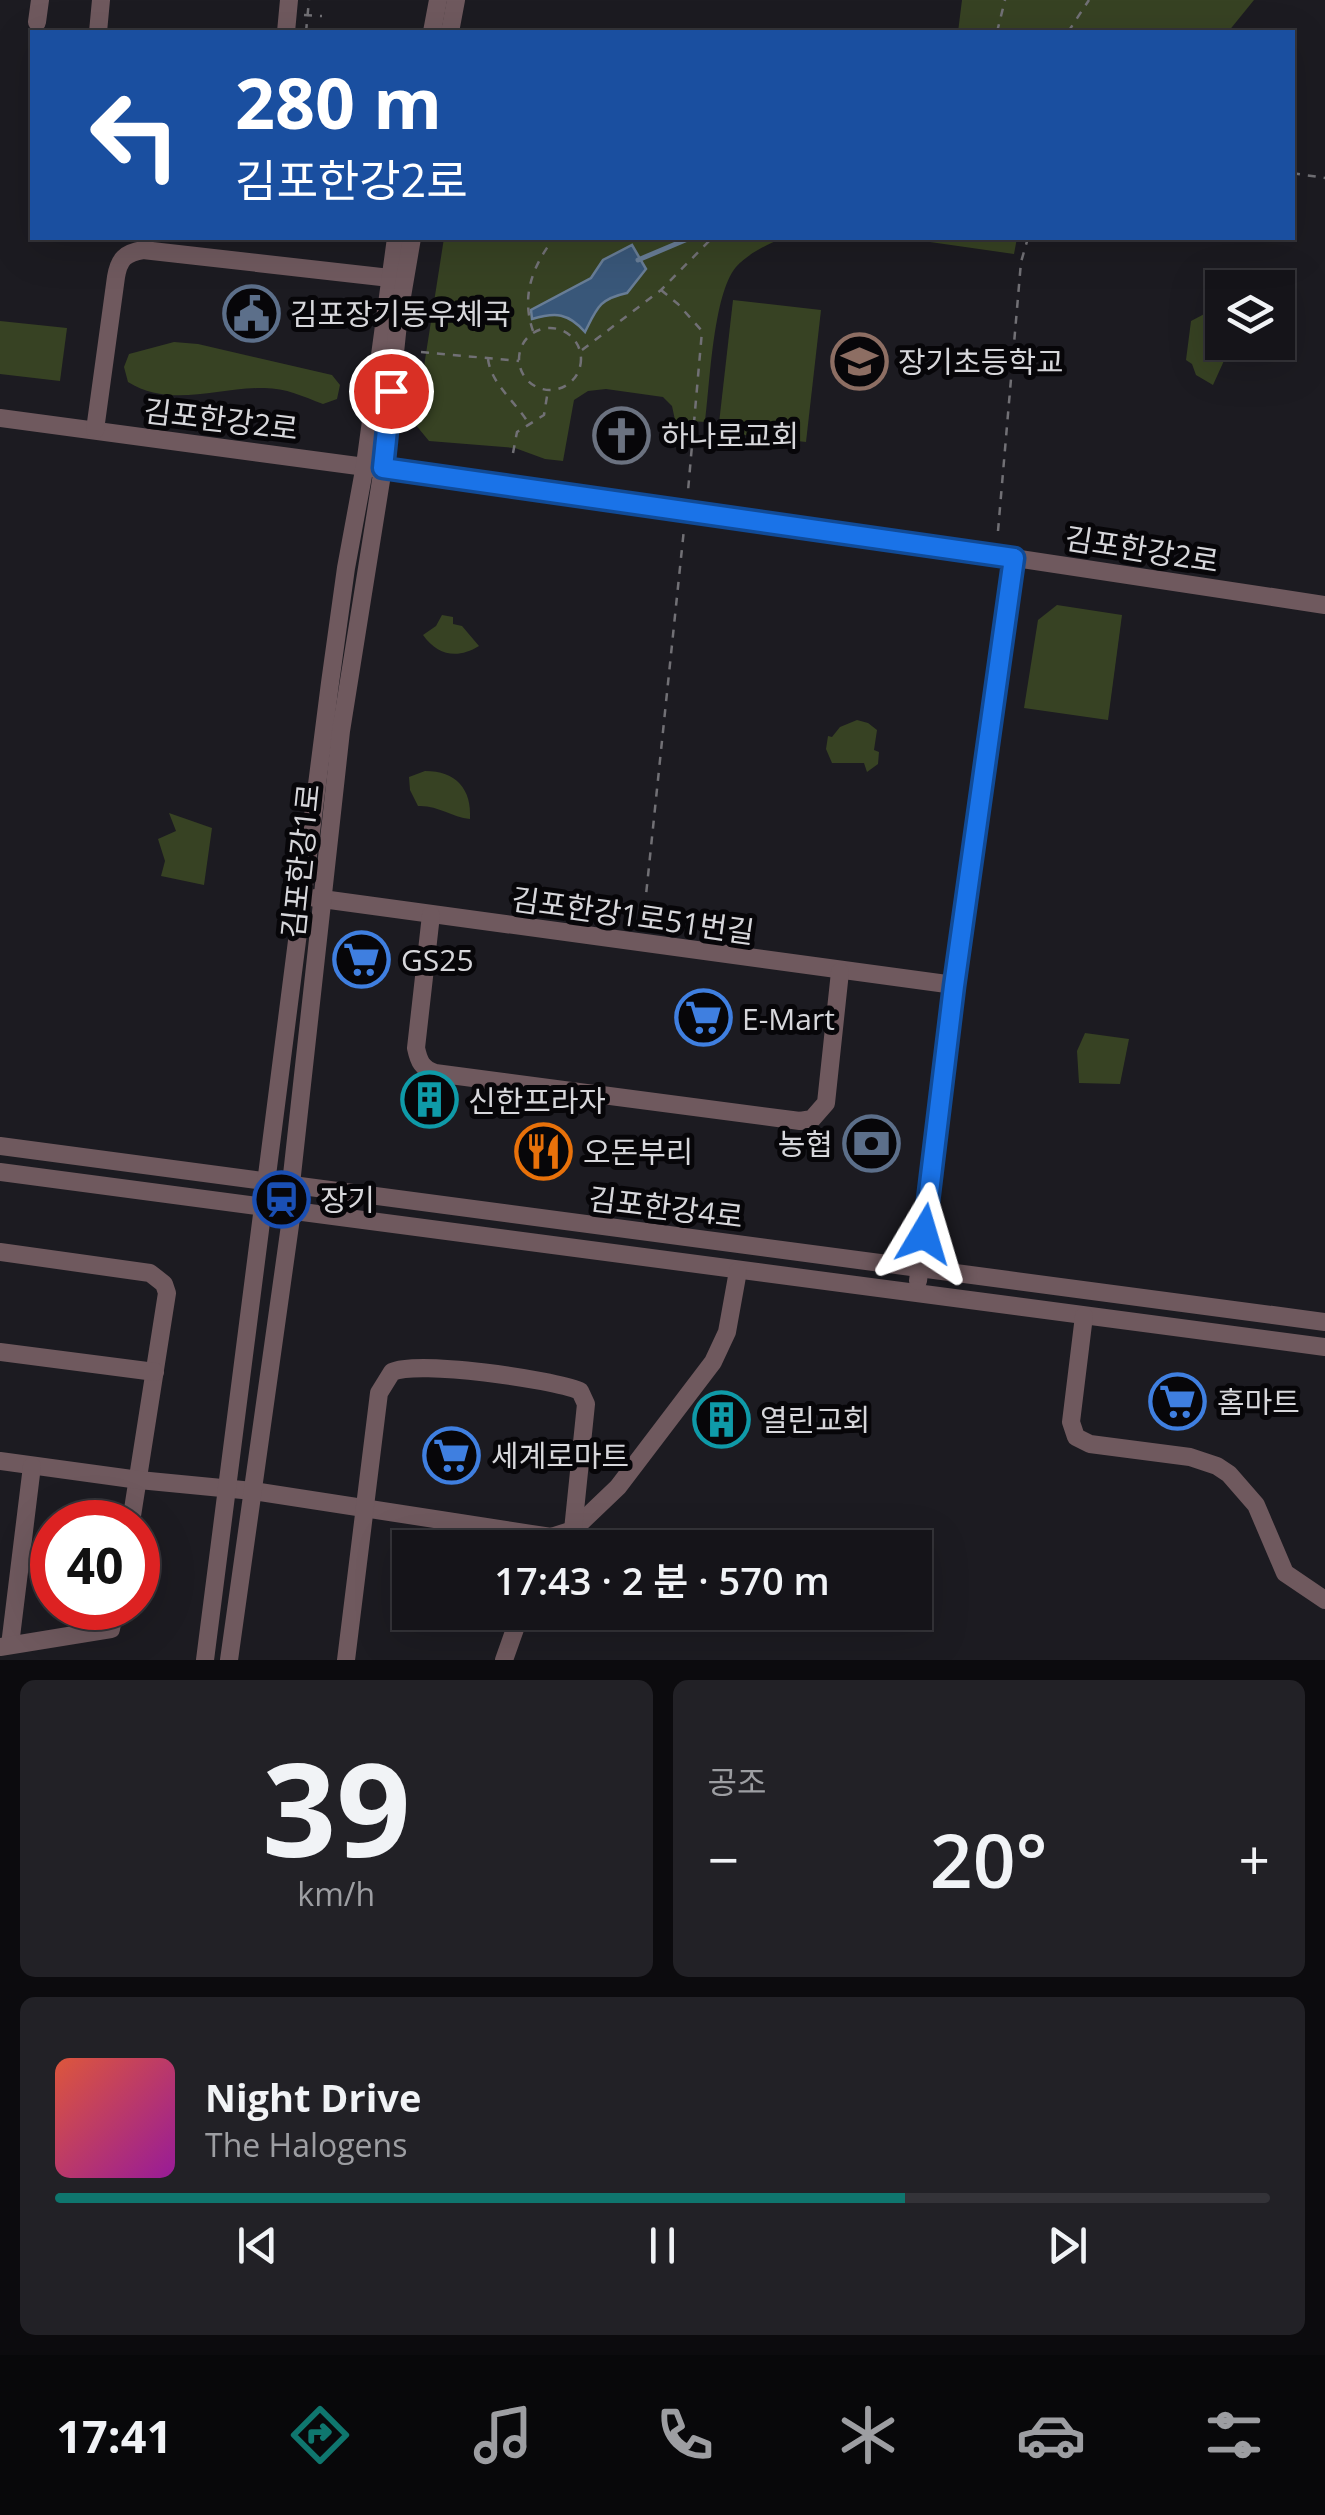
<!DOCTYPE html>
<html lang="ko">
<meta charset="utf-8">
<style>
:root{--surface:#151419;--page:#222126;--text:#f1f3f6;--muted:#9d9ea2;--line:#343338;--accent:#0f766e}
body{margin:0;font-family:"Open Sans","Noto Sans KR",sans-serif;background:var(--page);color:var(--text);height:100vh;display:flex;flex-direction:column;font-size:38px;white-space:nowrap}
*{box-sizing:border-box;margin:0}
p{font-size:32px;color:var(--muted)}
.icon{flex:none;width:55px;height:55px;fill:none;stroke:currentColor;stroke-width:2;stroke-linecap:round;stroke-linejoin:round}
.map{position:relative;height:1660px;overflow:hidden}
.details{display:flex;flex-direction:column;gap:20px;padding:20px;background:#0c0b0e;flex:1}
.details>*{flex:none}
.banner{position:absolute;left:30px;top:30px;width:1265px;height:210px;border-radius:0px;box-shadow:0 10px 40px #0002,0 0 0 2px var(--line);background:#1a4fa0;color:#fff;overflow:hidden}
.fabs{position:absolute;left:1205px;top:270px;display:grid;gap:20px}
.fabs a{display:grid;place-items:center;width:90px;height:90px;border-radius:0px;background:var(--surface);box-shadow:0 10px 40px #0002,0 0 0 2px var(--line);font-size:50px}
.speed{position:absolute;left:30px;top:1500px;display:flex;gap:20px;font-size:50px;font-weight:700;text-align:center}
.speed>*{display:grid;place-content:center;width:130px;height:130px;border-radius:50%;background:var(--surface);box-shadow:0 10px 40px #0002,0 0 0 2px var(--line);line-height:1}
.speed .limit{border:15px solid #d22;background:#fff;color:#111}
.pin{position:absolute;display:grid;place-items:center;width:85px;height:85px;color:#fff;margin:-42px;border:5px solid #fff;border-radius:50%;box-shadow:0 2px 10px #0007}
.me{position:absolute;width:110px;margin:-55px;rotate:7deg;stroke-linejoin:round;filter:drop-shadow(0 0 8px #0008)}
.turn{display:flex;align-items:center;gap:35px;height:210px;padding:0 40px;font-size:45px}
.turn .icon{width:130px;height:130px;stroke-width:2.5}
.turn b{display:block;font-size:70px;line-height:85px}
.big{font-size:75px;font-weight:600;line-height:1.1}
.details .tile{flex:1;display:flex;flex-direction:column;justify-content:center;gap:15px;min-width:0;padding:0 35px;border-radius:15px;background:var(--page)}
.details .dial{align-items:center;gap:0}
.dial b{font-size:130px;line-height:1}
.song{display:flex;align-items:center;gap:30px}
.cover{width:120px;height:120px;border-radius:15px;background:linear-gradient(135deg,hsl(10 70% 55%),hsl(300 70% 35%))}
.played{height:10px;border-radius:5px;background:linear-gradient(90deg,var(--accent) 70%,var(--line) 70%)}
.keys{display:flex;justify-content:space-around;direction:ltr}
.heat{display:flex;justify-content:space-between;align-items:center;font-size:55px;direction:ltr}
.details .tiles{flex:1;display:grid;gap:20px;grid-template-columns:1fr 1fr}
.tile:last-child{grid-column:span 2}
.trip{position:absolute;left:392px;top:1530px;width:540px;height:100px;border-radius:0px;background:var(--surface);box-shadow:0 10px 40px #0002,0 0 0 2px var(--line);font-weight:600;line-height:100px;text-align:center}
.menu{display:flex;height:160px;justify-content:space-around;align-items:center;background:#08080a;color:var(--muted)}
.menu .icon{width:70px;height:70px}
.menu .current{color:var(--accent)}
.menu b{font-size:45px;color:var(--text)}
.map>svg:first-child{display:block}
</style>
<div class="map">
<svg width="1325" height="1660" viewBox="0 0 1325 1660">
<rect width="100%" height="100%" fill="#1c1b21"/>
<g fill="#374223">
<path d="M 962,0 L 1254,0 L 1228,32 L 958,32 Z"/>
<path d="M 444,238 L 783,238 C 766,245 749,253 736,267 C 713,294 710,385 705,422 L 675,420 L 672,406 L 663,397 L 606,389 L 588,391 L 574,400 L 563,461 L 545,459 L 515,448 L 429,441 L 415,424 Z"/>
<path d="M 902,238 L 1017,238 L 1014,254 Z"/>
<path d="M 733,300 L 821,310 L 806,442 L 718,432 Z"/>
<path d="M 1212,310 L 1222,311 L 1222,342 L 1232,343 L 1213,385 L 1196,375 L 1192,364 L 1186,360 L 1191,321 Z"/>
<path d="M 0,321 L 67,328 L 60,381 L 0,374 Z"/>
<path d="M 174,342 L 198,344 L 332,375 L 340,385 L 337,399 L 323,404 C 302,396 284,387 261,388 C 215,388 170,408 128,382 L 124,367 L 129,354 Z"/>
<path d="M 1057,605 L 1122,615 L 1108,720 L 1024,708 L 1038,620 Z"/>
<path d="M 442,615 L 453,617 L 453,624 L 462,626 L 479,646 C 458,659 438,656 423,635 L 436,626 Z"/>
<path d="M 857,720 L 868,723 L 877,730 L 874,750 L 879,752 L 878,764 L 867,772 L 864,763 L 832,763 L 826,749 L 828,736 L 832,737 L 840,727 Z"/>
<path d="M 425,771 C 456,771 472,789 470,819 C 451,817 438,805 418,806 L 410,790 L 409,777 Z"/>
<path d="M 169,813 L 212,828 L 204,885 L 161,876 L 165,861 L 158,839 L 176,831 Z"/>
<path d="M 1085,1033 L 1129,1039 L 1120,1084 L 1079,1083 L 1077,1051 Z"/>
</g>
<path fill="#395779" stroke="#687d96" stroke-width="2.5" d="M 632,245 L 646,269 L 627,293 C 599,299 597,308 585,332 C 568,313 556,312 532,319 L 531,310 L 591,278 L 603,260 Z"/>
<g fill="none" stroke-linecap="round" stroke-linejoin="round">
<path stroke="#687d96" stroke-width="5" d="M 638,260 L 690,238"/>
<g stroke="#717075" stroke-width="2.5" stroke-dasharray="8 8" stroke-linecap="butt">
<path d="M 304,15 L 322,16"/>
<path d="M 306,32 L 309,0"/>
<path d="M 997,32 L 1005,0"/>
<path d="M 1068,32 L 1089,0"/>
<path d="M 1292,173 L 1325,178"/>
<path d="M 661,290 L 678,304 L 702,331 L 688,491"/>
<circle cx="550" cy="359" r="31"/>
<path d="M 533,331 C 521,296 532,267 554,238"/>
<path d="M 582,350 L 661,290 L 712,238"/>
<path d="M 421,352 L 519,361"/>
<path d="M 488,359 C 491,384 516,402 529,424"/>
<path d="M 513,453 L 517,432 L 544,415 L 548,390"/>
<path d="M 998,531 L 1021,262 L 1028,238"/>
<path d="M 643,924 L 684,529"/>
</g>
<g stroke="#6f595e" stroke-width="18">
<path d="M 37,22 L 40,0"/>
<path d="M 98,32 L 101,0"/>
<path d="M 286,32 L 289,0"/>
<path d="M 432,32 L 438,0"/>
<path d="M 450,32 L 456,0"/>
<path d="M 0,418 L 783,523 L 1325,605"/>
<path d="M 95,430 L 116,277 C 119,259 125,253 143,250 L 390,278"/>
<path d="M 315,898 L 954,985"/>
<path d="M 431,915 L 416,1048 C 419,1062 422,1068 435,1073 L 800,1121 L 812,1119 L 826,1103 L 840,972"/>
<path d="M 0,1146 L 1325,1322"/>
<path d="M 0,1172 L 1325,1347"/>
<path d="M 0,1252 L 150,1273 L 164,1284 L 167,1293 L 131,1522"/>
<path d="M 918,1281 L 954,985 L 1014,558"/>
<path d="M 1084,1316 L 1071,1422 L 1076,1437 L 1090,1444 L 1190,1457 L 1217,1466 L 1229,1474 L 1256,1505 L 1285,1573 L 1325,1600"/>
<path d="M 0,1352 L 155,1372"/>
<path d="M 0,1461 L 139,1480 L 253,1491 L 551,1537 L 573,1530 L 618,1487 L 713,1362 L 727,1332 L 738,1271"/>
<path d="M 10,1645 L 32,1466"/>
<path d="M 0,1647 L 111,1629 L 115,1608"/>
<path d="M 205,1660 L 330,683 L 346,568 L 365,465 L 396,238"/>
<path d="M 229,1660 L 292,1211 L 291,1184 L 341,731 L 383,468 L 399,314 L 412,238"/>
<path d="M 346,1660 L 379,1393 L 392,1372 C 418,1360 551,1379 580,1391 L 586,1404 L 573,1530"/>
<path d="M 504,1660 L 521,1612"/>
</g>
</g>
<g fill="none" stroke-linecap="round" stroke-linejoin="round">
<defs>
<path id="route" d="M 391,391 L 383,468 L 1014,558 L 954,986 L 924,1234"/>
</defs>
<use href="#route" stroke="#114b97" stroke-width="25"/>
<use href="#route" stroke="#1a73e8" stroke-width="18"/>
</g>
<defs>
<symbol id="civic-ring" viewBox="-11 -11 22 22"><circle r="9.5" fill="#070609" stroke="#5c6f8a" stroke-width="1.5"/><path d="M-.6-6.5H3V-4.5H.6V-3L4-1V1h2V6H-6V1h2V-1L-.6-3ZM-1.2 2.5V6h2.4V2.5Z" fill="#5c6f8a"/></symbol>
<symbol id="school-ring" viewBox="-11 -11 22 22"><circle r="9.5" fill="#070609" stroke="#8d6e63" stroke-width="1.5"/><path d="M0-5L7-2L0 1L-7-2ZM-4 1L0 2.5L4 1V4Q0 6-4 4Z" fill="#8d6e63"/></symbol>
<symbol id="church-ring" viewBox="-11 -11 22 22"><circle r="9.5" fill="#070609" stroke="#6b7280" stroke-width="1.5"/><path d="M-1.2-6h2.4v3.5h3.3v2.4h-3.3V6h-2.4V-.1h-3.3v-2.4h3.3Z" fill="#6b7280"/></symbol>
<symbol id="supermarket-ring" viewBox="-11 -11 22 22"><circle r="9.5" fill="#070609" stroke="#3f7fe0" stroke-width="1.5"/><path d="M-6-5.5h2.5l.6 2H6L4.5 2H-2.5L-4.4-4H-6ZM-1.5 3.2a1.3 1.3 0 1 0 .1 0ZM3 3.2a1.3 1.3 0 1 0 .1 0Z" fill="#3f7fe0"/></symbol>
<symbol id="building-ring" viewBox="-11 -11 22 22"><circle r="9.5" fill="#070609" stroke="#0f9aa8" stroke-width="1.5"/><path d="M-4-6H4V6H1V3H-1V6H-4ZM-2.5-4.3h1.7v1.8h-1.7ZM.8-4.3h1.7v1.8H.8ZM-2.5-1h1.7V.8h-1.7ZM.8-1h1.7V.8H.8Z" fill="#0f9aa8"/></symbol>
<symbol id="bank-ring" viewBox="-11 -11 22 22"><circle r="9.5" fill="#070609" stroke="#5c6f8a" stroke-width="1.5"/><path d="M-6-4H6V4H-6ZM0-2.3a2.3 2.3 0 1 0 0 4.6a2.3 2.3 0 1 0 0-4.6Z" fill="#5c6f8a"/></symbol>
<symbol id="restaurant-ring" viewBox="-11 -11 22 22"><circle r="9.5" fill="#070609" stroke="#e8710a" stroke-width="1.5"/><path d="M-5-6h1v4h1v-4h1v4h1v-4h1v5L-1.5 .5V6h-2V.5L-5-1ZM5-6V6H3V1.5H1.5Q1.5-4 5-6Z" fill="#e8710a"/></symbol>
<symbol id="station-ring" viewBox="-11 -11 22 22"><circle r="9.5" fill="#070609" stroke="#1a4fb4" stroke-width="1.5"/><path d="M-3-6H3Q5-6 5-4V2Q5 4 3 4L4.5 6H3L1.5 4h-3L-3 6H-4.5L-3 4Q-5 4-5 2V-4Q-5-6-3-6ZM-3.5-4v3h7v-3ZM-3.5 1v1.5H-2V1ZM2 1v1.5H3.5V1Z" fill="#1a4fb4"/></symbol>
</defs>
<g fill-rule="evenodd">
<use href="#civic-ring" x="220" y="282" width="63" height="63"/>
<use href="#school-ring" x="828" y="330" width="63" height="63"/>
<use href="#church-ring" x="590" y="404" width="63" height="63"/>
<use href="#supermarket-ring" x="330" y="928" width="63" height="63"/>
<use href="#supermarket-ring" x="672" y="986" width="63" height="63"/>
<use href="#building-ring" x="398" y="1068" width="63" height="63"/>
<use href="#bank-ring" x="840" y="1112" width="63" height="63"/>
<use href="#restaurant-ring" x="512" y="1120" width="63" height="63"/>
<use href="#station-ring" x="250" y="1168" width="63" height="63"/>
<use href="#supermarket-ring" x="1146" y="1370" width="63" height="63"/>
<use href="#building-ring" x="690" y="1388" width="63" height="63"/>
<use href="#supermarket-ring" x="420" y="1424" width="63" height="63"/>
</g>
<g text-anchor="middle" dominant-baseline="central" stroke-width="10" stroke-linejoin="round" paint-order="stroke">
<g font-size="30" fill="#d7d7db" stroke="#070609" text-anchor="start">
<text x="290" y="313">김포장기동우체국</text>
<text x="898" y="361">장기초등학교</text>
<text x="661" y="435">하나로교회</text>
<text x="401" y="959">GS25</text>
<text x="742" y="1018">E-Mart</text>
<text x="468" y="1100">신한프라자</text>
<text x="833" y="1143" text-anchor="end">농협</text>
<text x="583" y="1151">오돈부리</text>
<text x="320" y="1199">장기</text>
<text x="1217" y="1401">홈마트</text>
<text x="760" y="1419">열린교회</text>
<text x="491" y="1455">세계로마트</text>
</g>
<g font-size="30" fill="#d7d7db" stroke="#070609">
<text transform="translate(221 419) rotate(7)">김포한강2로</text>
<text transform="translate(1142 549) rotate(9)">김포한강2로</text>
<text transform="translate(300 861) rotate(-84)">김포한강1로</text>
<text transform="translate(633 915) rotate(8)">김포한강1로51번길</text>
<text transform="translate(666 1207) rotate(7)">김포한강4로</text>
</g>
</g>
</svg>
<div class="fabs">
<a><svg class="icon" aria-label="layers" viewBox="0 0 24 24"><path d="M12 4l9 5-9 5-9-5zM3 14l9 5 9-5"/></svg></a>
</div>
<div class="speed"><div class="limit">40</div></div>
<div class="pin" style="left:391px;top:391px;background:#d93025"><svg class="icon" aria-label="arrive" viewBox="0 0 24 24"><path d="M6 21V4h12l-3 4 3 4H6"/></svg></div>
<svg class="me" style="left:924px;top:1234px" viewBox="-20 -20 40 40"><path d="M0-17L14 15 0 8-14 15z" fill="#1a73e8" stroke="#fff" stroke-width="4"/></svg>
<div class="trip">17:43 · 2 분 · 570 m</div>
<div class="banner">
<div class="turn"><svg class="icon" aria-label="left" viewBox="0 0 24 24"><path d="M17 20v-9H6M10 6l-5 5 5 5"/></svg><div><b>280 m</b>김포한강2로</div></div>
</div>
</div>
<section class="details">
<div class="tiles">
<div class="tile dial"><b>39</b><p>km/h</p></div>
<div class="tile"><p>공조</p>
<div class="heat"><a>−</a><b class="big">20°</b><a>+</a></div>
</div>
<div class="tile">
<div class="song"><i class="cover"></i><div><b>Night Drive</b><p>The Halogens</p></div></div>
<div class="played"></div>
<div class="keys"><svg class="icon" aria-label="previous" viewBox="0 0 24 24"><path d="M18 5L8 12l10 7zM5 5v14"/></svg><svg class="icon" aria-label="pause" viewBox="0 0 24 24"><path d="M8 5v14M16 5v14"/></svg><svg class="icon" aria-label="next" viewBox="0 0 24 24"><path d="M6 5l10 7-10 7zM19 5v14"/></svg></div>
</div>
</div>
</section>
<nav class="menu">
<b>17:41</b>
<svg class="icon current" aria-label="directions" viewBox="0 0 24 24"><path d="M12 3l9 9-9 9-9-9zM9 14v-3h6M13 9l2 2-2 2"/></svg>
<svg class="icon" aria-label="music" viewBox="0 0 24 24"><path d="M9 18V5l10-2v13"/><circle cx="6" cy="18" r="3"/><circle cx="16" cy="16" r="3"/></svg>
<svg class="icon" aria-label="phone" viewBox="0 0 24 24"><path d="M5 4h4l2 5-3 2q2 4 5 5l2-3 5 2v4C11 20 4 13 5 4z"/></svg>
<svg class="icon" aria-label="climate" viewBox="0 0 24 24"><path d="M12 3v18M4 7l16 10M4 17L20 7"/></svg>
<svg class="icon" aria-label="car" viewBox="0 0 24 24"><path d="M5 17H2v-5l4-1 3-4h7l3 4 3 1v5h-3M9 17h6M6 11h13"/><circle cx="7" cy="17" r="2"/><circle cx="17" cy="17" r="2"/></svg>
<svg class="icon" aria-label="filters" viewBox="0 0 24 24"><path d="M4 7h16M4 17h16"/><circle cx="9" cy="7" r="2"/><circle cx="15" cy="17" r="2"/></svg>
</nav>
